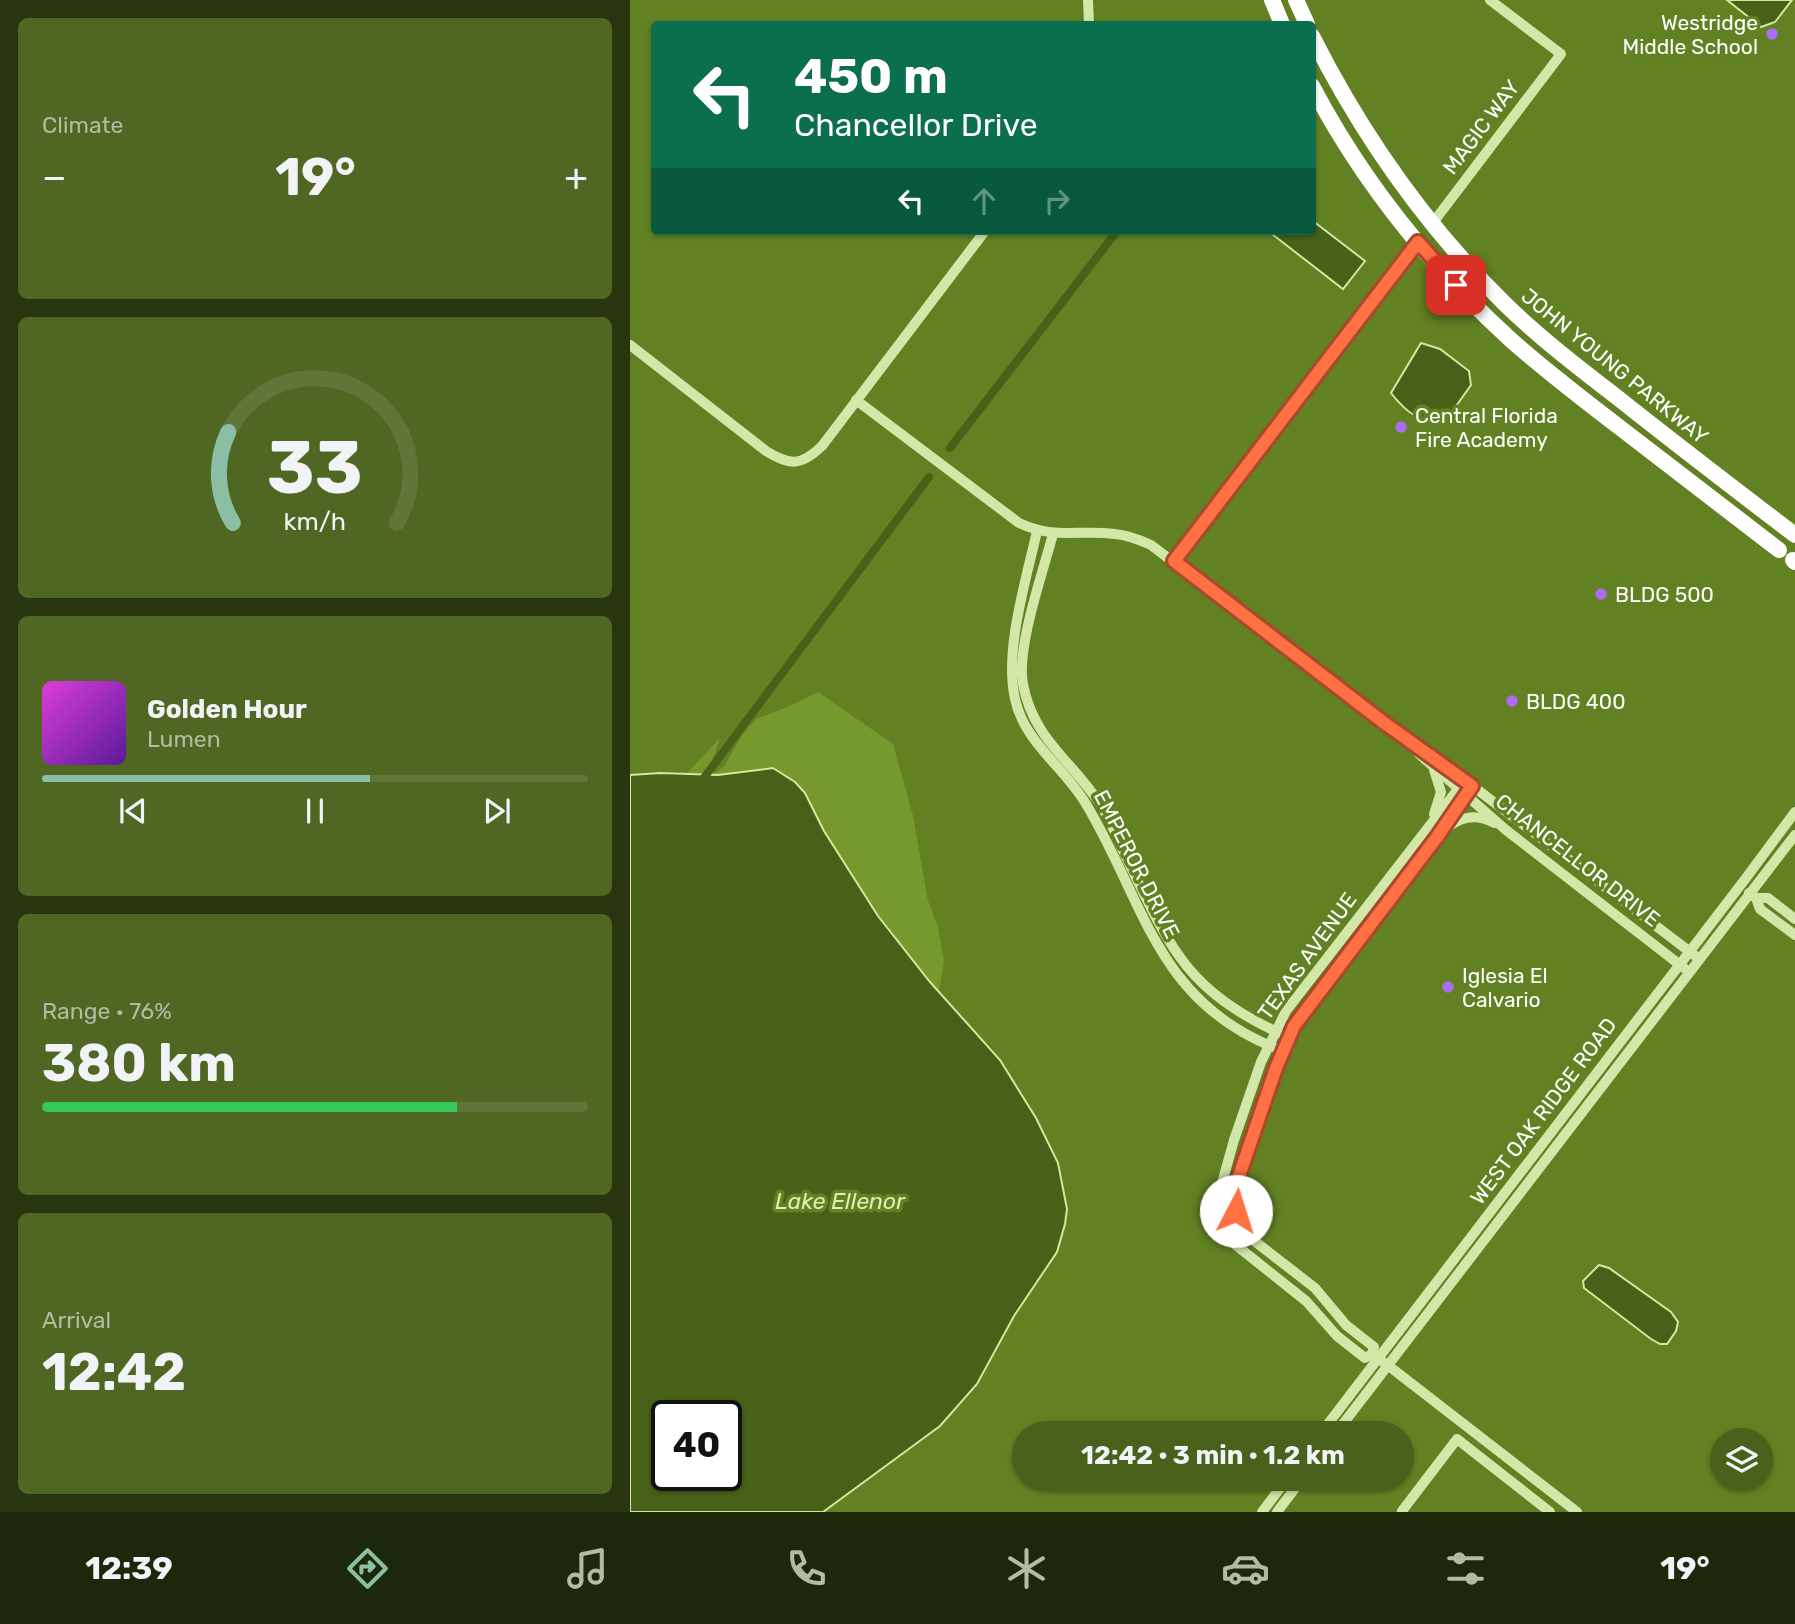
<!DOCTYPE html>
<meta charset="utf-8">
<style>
:root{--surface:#49611a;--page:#506723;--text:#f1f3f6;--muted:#b1bca2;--line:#617539;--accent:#8abfa5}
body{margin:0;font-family:Rubik,sans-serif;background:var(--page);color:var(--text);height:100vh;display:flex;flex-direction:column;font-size:26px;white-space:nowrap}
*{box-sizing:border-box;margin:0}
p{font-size:23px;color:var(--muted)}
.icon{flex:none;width:38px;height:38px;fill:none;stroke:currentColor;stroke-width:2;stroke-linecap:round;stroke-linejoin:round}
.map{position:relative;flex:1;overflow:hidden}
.side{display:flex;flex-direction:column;gap:18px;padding:18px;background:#28350e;width:630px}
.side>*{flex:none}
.top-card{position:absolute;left:21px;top:21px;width:665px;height:214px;border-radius:7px;box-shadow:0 2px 5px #0004;background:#0b6e4f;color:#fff;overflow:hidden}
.controls{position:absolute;left:1080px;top:1428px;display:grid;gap:14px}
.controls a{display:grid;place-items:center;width:63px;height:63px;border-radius:50%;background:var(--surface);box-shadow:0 2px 5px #0004;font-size:35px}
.speed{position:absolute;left:21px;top:1400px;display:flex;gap:14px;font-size:35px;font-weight:700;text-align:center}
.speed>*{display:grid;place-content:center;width:91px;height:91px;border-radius:50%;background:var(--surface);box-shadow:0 2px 5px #0004;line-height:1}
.speed .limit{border:4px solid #111;border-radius:10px;background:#fff;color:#111}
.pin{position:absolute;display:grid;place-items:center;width:60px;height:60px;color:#fff;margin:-30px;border-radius:14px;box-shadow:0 4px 10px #0006}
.me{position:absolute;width:77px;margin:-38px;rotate:5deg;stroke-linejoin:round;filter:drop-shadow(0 0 5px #0008)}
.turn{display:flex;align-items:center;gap:24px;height:147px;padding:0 28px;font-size:32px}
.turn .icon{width:91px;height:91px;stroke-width:2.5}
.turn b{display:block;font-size:49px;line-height:60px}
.lanes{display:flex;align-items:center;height:66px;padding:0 28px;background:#0003;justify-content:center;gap:35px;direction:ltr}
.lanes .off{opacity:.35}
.big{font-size:52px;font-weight:700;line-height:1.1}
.side .tile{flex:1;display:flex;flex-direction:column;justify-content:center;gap:10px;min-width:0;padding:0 24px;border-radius:10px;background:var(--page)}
.side .dial{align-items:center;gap:0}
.dial svg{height:182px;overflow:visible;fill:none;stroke:var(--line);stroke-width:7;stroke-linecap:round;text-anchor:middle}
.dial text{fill:var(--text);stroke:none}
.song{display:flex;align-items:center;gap:21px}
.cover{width:84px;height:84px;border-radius:10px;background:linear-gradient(135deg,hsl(300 70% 55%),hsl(270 70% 35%))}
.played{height:7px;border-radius:4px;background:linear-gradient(90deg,var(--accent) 60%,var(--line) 60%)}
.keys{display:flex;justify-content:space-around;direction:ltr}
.heat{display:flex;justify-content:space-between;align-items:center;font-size:38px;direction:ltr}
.charge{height:10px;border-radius:5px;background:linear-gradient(90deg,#34c759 76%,var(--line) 0)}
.trip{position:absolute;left:382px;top:1421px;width:402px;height:70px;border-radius:35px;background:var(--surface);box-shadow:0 2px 5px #0004;font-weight:700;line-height:70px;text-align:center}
.menu{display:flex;height:112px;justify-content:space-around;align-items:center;background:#1d270a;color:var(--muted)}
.menu .icon{width:49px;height:49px}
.menu .selected{color:var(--accent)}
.menu b{font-size:32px;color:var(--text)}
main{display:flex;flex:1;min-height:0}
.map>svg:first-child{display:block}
</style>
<main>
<section class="side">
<div class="tile"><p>Climate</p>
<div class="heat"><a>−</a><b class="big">19°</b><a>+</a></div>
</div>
<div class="tile dial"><svg viewBox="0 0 100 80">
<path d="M14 69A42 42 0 1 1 86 69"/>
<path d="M14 69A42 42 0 0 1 12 29" stroke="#8abfa5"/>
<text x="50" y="56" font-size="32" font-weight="700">33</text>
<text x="50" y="72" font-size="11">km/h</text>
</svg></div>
<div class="tile">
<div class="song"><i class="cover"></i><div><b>Golden Hour</b><p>Lumen</p></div></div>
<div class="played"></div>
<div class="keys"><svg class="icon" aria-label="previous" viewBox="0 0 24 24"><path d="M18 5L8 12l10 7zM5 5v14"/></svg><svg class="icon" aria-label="pause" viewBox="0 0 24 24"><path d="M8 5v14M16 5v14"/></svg><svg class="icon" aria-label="next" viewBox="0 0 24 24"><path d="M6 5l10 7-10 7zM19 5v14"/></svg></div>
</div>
<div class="tile"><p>Range · 76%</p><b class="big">380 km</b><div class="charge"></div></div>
<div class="tile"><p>Arrival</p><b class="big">12:42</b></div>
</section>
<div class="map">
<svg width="1165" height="1512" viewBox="0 0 1165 1512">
<rect width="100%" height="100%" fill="#618122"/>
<path fill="#76992d" d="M 188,692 L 263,744 L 283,816 L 298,901 L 308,927 L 314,962 L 309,992 L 248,916 L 185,816 L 143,768 L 88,775 L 55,775 L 90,738 L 80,767 L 85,773 L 94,766 L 112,735 L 126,719 L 160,706 Z"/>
<g fill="#476118" stroke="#d1e89d" stroke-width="2" fill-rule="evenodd">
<path d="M 1097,0 L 1162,0 L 1145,22 L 1131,27 Z"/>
<path d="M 683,221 L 735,261 L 713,289 L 638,231 L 682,231 Z"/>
<path d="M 791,343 L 810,349 L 839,371 L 841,385 L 814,423 C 792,425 774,410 761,393 Z"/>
<path d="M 143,768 L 165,782 L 175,793 L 194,831 L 248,916 L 300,982 L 370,1060 L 406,1118 L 428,1163 L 437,1209 L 435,1224 L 427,1252 L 384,1316 L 347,1384 L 310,1426 L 193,1512 L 0,1512 L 0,775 L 30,773 L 88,775 ZM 37,1416 L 96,1416 L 96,1475 L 37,1475 Z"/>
<path d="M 969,1265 L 979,1268 L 1041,1312 L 1048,1322 L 1046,1331 L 1037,1344 L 1030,1344 L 1021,1339 L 954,1288 L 953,1281 Z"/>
</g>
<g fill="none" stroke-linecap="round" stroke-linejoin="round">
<g stroke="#476118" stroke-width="8">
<path d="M 320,448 L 487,231"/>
<path d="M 70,783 L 299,477"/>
</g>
<g stroke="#d3e7a9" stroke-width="10">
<path d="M 458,0 L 459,24"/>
<path d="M 802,224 L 931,54 L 860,0"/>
<path d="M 0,345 L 136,451 C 160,466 171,466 192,446 L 355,231"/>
<path d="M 226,400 L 389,523 C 426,540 448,529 485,534 C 498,535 510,540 521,545 L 753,722 L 806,758 L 1068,958"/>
<path d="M 407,531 C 396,581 374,650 385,699 C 394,742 435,768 456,804 C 514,900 525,999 643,1047"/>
<path d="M 423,534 C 413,572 386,648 393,684 C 403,740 444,762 472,807 C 482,823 489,842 497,859 C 540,948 556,989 649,1033"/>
<path d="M 544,561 L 788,242"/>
<path d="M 789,754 L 876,830 L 1054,968"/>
<path d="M 804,770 L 811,792 L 804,814"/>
<path d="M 835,780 L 656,1011 L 631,1062 L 604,1140 L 590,1190 L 591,1218 L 602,1242 L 676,1301 L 707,1336 L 735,1358 L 742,1354 L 764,1370 L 947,1512"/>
<path d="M 818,827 C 832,816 848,814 864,823"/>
<path d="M 1119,893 L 1126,898 L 1130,909 L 1165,935"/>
<path d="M 1126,898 L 1138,898 L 1165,919"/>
<path d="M 742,1354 L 744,1347 L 716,1325 L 685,1288 L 614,1233 L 608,1222 L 606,1211 L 605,1193 L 608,1179 L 658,1037 L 679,1004 L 807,837 L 842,786"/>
<path d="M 691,1433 L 1116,878 L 1165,812"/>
<path d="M 706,1433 L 1165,835"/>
<path d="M 632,1512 L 657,1479"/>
<path d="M 647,1512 L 672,1479"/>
<path d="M 773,1512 L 772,1511 L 827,1439 L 920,1512"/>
</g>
<g stroke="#fff" stroke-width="16">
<path d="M 642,0 L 652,24"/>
<path d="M 666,0 L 677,24"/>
<path d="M 682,36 C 732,135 795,225 874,303 C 910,338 949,368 988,398 C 1047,445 1106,490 1165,535"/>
<path d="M 682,86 C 732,181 802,268 881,340 C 917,372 955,401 993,430 C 1045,470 1097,510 1149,550"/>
<path d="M 1163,560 L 1165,562"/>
</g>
</g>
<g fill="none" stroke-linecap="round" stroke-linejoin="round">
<defs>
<path id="route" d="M 606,1211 L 605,1193 L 608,1179 L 646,1068 L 664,1026 L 807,837 L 842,786 L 753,722 L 544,561 L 788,242 L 826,285"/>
</defs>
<use href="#route" stroke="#a6492c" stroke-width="18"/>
<use href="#route" stroke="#ff7043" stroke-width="12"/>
</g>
<g fill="#ad6bf3" stroke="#618122" stroke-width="2.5">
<circle cx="1142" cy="34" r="7"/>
<circle cx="771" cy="427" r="7"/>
<circle cx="971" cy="594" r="7"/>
<circle cx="882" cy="701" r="7"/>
<circle cx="818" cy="987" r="7"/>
</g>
<g text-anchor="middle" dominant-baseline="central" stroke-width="7" stroke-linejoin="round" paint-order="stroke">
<g font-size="21" fill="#fff" stroke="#618122" text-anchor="start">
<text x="1128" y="22" text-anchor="end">Westridge<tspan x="1128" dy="24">Middle School</tspan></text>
<text x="785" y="415">Central Florida<tspan x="785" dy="24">Fire Academy</tspan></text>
<text x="985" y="594">BLDG 500</text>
<text x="896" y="701">BLDG 400</text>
<text x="832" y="975">Iglesia El<tspan x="832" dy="24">Calvario</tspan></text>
</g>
<g font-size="21" fill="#fff" stroke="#618122">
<text transform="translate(851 127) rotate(-53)">MAGIC WAY</text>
<text transform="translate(985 366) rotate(39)">JOHN YOUNG PARKWAY</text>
<text transform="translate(948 860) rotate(38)">CHANCELLOR DRIVE</text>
<text transform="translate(507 864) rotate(63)">EMPEROR DRIVE</text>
<text transform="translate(677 956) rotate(-54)">TEXAS AVENUE</text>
<text transform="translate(913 1111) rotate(-53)">WEST OAK RIDGE ROAD</text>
</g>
<g font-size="23" font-style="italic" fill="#dcefb4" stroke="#618122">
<text x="210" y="1201">Lake Ellenor</text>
</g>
</g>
</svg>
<div class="controls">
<a><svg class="icon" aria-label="layers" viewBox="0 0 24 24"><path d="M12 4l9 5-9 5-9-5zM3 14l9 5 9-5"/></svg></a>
</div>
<div class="speed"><div class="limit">40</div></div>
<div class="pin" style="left:826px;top:285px;background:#d93025"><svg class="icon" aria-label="arrive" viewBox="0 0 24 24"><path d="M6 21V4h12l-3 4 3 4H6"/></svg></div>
<svg class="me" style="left:606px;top:1211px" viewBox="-20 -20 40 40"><circle r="19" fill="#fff"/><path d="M0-13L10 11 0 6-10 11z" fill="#ff7043"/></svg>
<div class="trip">12:42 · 3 min · 1.2 km</div>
<div class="top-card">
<div class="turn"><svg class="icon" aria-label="left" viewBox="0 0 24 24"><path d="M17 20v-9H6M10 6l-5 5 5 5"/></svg><div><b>450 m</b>Chancellor Drive</div></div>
<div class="lanes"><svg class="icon" aria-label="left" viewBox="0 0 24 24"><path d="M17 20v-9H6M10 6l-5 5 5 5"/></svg><svg class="icon off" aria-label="ahead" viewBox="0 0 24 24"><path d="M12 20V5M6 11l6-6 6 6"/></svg><svg class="icon off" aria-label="right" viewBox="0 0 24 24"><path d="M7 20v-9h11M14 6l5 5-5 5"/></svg></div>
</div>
</div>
</main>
<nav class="menu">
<b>12:39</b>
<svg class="icon selected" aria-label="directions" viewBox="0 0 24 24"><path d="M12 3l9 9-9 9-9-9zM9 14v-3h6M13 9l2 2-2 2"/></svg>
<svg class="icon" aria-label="music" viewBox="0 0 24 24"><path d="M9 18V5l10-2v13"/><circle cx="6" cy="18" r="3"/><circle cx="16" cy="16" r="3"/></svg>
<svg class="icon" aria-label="phone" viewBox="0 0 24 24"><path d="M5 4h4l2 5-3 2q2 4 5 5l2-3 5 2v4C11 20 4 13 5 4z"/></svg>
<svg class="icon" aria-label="climate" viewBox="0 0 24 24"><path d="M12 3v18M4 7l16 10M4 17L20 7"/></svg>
<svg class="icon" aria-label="car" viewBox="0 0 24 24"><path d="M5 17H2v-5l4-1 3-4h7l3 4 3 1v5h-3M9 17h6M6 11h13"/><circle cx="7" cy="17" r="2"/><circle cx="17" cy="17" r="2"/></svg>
<svg class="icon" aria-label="filters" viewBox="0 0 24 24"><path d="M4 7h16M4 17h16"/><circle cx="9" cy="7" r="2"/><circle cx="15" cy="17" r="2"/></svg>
<b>19°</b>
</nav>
